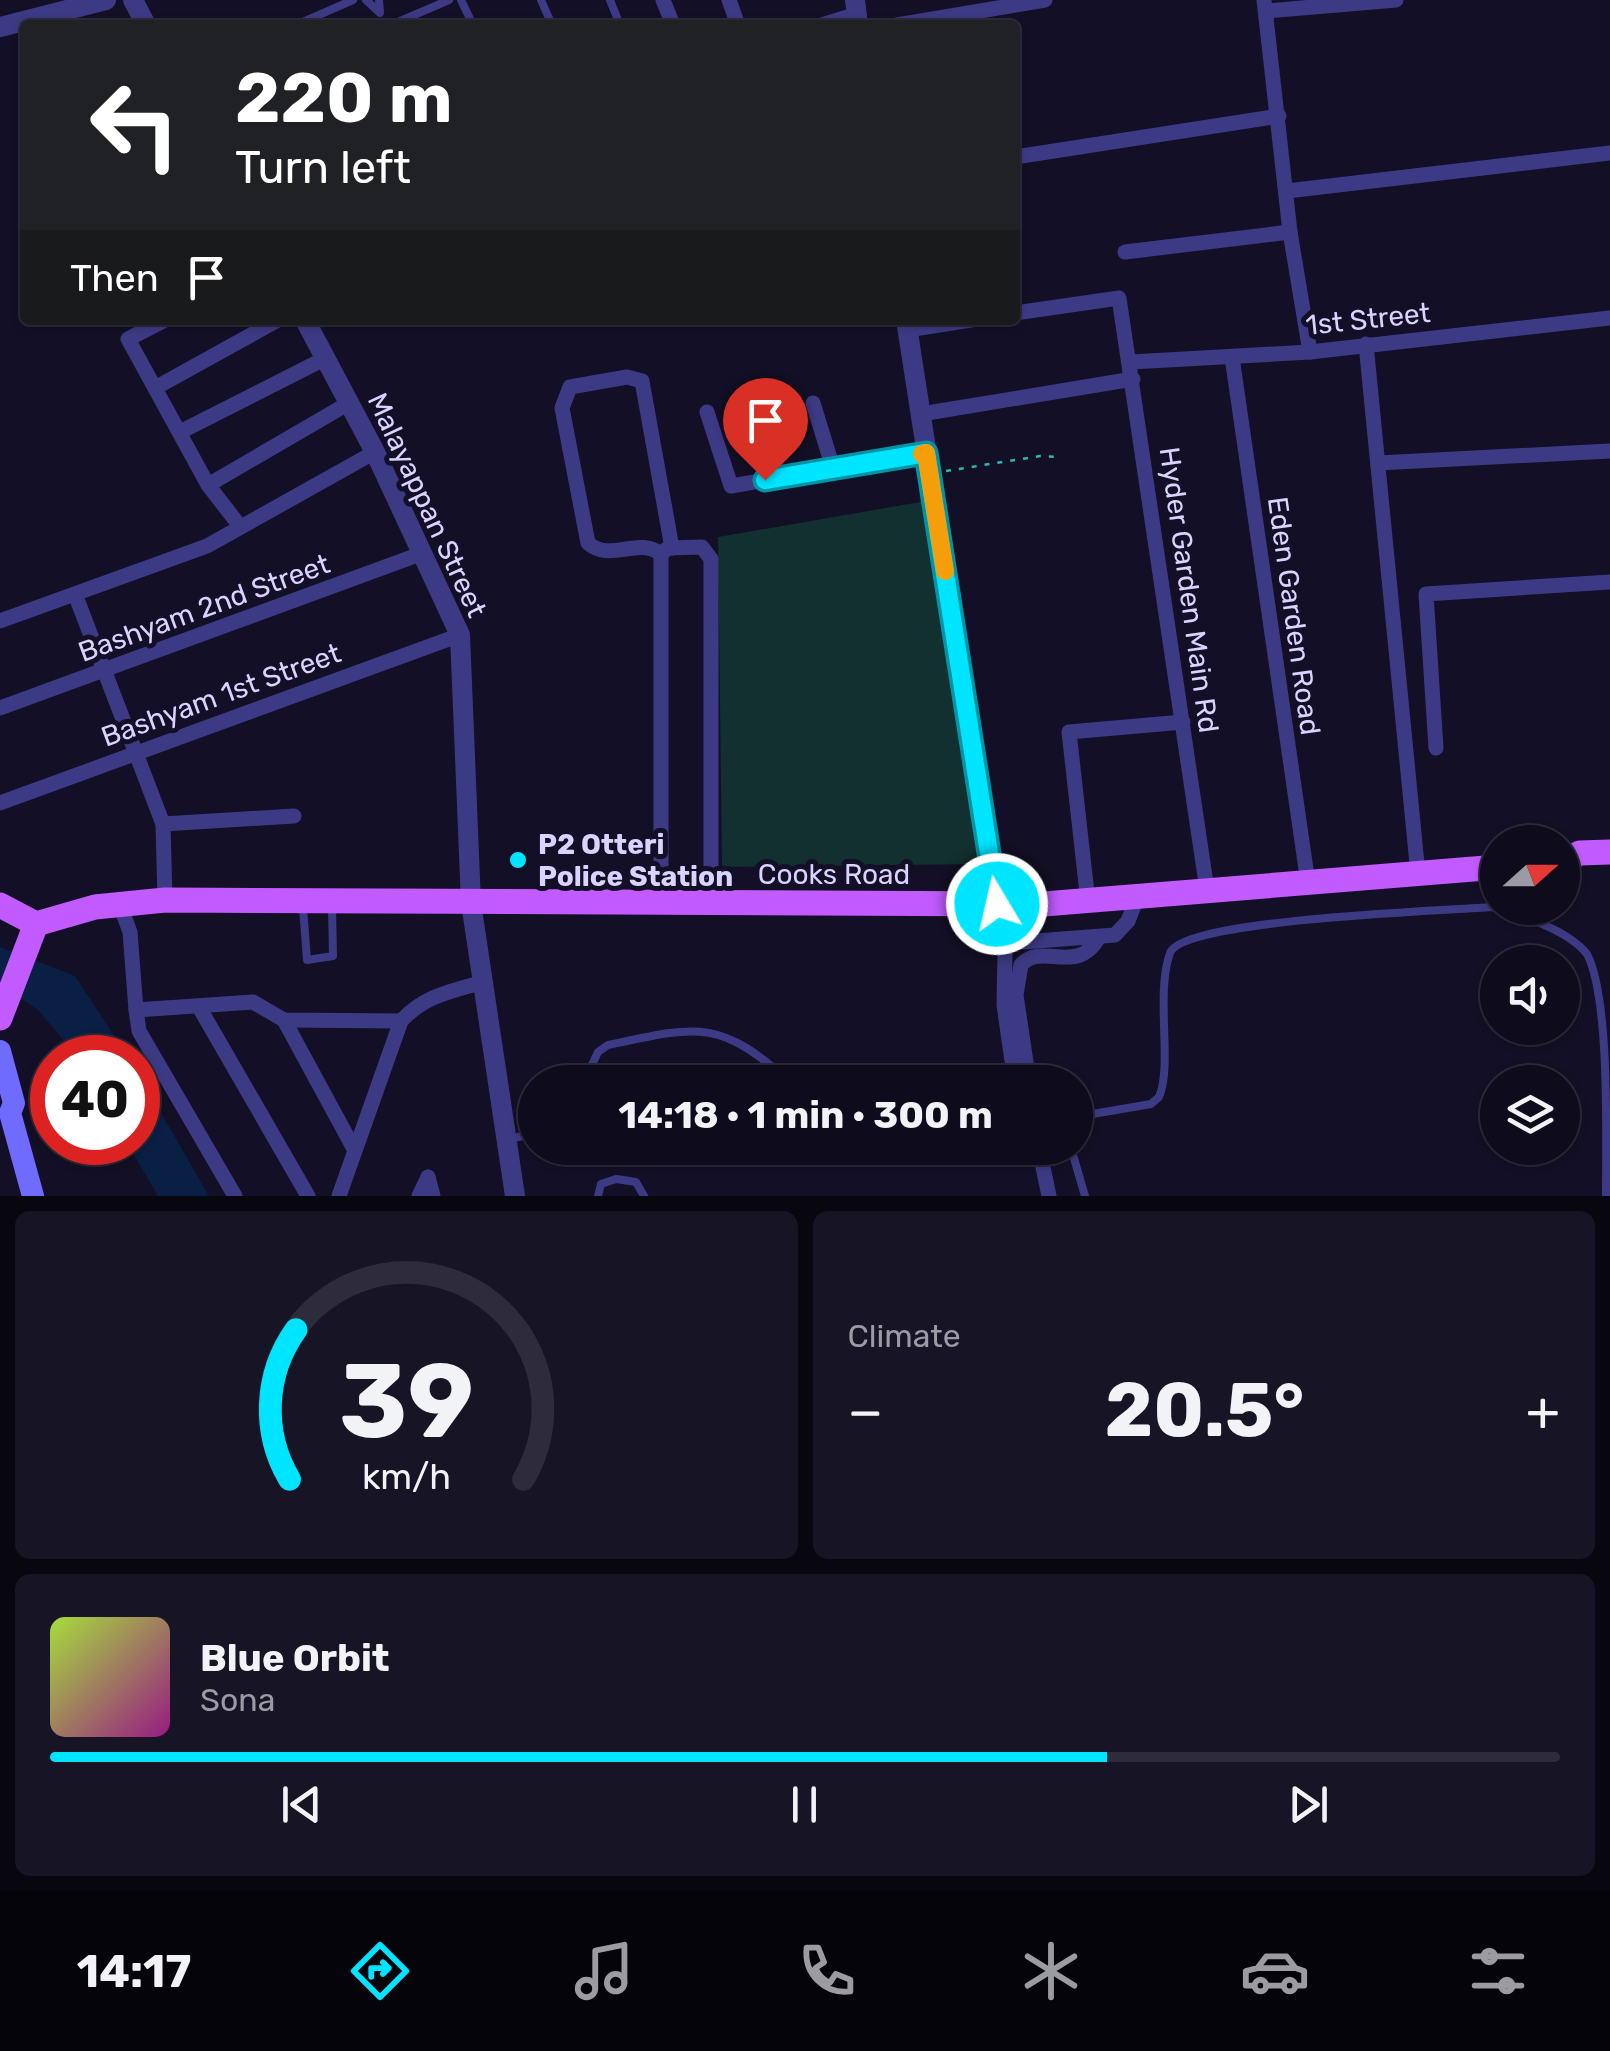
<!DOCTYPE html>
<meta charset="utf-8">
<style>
:root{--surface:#0e0b1c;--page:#171425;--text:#f1f3f6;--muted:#9b9ba3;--line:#2e2b3b;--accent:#00e5ff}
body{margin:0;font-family:Rubik,sans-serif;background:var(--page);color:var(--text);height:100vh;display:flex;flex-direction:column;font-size:38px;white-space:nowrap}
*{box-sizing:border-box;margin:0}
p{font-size:32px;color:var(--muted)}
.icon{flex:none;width:55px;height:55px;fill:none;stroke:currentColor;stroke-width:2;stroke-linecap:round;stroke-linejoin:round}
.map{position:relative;height:1196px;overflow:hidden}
.details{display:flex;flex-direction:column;gap:15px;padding:15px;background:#08060f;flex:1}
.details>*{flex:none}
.hud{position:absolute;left:20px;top:20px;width:1000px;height:305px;border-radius:10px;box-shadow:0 2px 8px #0004,0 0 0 2px var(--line);background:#202124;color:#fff;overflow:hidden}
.needle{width:65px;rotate:69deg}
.fabs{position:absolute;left:1480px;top:825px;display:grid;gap:20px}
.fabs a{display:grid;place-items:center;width:100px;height:100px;border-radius:50%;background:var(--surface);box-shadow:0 2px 8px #0004,0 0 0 2px var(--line);font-size:50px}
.speed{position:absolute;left:30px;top:1035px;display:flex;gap:20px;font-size:50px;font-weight:700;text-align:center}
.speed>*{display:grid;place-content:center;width:130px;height:130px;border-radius:50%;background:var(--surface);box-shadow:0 2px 8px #0004,0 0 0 2px var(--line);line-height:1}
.speed .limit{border:15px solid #d22;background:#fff;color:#111}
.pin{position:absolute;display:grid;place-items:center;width:85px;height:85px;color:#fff;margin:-102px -42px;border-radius:50% 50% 50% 0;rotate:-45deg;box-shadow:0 0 10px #0007}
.pin .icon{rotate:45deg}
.me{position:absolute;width:110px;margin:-55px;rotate:351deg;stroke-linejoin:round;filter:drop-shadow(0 0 8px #0008)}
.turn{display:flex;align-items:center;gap:35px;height:210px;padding:0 50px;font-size:45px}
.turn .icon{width:130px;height:130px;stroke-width:2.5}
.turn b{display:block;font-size:70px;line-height:85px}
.then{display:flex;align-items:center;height:95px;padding:0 50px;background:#0003;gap:20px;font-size:38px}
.big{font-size:75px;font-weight:700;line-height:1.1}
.details .tile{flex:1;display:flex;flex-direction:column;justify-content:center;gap:15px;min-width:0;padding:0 35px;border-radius:15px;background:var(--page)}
.details .dial{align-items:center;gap:0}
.dial svg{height:260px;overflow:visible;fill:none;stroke:var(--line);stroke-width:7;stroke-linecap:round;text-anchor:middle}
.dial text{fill:var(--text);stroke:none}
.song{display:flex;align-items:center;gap:30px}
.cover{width:120px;height:120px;border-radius:15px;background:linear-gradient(135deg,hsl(80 70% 55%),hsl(310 70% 35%))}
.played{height:10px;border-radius:5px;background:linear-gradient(90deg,var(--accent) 70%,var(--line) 70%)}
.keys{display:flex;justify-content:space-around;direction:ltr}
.heat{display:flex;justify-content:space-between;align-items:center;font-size:55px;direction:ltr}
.details .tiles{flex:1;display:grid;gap:15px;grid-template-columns:1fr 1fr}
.tile:last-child{grid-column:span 2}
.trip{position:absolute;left:518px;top:1065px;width:575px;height:100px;border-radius:50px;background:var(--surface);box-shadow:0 2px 8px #0004,0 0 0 2px var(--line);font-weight:700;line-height:100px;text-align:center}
.tabs{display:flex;height:160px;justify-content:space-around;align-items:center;background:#06040b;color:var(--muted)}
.tabs .icon{width:70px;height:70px}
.tabs .on{color:var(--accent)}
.tabs b{font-size:45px;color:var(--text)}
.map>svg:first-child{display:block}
</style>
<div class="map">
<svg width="1610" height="1196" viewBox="0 0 1610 1196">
<rect width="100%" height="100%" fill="#130f26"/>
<path fill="#12302f" d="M 926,501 L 981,864 L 722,867 L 718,537 Z"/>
<g fill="#0a1f44">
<path d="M 0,947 L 75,976 L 128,1057 L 78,1057 L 38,1010 L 0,984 Z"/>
<path d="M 138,1073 L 209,1196 L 158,1196 L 127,1143 L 138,1142 Z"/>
</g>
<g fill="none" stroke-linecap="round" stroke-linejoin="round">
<path stroke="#2fb8b0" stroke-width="2.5" stroke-dasharray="5 8" stroke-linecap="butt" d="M 946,471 L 1040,456 L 1060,457"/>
<g stroke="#3d3a85" stroke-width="8">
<path d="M 366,0 L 380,13 L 379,0"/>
<path d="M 461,0 L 473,25"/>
<path d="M 541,0 L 552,25"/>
<path d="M 610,0 L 620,25"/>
<path d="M 296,25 L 353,0"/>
<path d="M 391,25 L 449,0"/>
<path d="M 303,907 L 307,960 L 333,956 L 332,907"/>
<path d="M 584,1082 L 598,1052 L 608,1045 C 697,1026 719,1018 790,1082"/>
<path d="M 1075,1117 L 1151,1104 L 1159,1097 C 1173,1065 1155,995 1170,953 C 1181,919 1446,911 1491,907 C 1520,915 1567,929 1587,954 C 1610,998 1606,1137 1606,1196"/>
<path d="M 510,1139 L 535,1133"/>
<path d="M 1071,1148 L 1085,1196"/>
<path d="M 598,1196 L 601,1184 L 616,1179 L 636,1182 L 644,1196"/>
</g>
<g stroke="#3d3a85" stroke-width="15">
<path d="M 663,0 L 673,25"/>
<path d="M 729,0 L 738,25"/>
<path d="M 1264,0 L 1290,232 L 1310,352"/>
<path d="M 1266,11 L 1396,0"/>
<path d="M 822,25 L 857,14"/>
<path d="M 897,25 L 1045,0"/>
<path d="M 1015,157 L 1279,116"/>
<path d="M 1287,191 L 1610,153"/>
<path d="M 1125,252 L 1290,232"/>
<path d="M 1015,313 L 1119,298 L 1207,890"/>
<path d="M 165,320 L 128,339 L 208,485 L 239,525"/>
<path d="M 907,330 L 971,320"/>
<path d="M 1366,344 L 1418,874"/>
<path d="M 1232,357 L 1308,883"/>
<path d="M 1131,362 L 1310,352 L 1610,318"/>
<path d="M 155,388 L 278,320"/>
<path d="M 813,403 L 833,468"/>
<path d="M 707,412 L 731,486 L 926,453"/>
<path d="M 921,414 L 1133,379"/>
<path d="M 180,432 L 326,358"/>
<path d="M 1378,463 L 1610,451"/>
<path d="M 208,485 L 349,403"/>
<path d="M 661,554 C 638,536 610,563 588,543 L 562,408 L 570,387 L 627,377 L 642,381 L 672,548"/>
<path d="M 75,594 L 163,824 L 165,900"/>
<path d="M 0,621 L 207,546 L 375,452"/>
<path d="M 0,708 L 423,553"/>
<path d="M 1436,748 L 1426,594 L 1610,582"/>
<path d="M 0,803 L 460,635"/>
<path d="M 163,824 L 294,816"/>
<path d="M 1088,902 L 1069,732 L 1183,722"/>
<path d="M 1006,904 L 1004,1005 L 1015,1082"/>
<path d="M 120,905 L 130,932 L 136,1010 L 253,1002 L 284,1020 L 401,1021 C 424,996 451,991 483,982"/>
<path d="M 661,905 L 661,554 L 668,548 L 702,547 L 711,559 L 711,904"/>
<path d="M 1023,942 L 1115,935 L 1128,921 L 1137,898"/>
<path d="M 199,1007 L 308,1196"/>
<path d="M 136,1010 L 139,1031 L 235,1196"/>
<path d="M 284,1020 L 354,1149"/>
<path d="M 1029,1082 L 1016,995 L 1021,965 C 1042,941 1077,977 1099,937"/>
<path d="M 1039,1148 L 1049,1196"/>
<path d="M 428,1177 L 433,1196"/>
<path d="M 339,1196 L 401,1021"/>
<path d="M 419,1196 L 428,1177"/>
</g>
<g stroke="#3d3a85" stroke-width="20">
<path d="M 133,0 L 146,25"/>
<path d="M 855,0 L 858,25"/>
<path d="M 0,27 L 106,0"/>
<path d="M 305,320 L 375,452 L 460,635 L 471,903 L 515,1196"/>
<path d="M 906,320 L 997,904"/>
</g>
<path stroke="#6f6bff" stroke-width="22" d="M 0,1051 L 14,1103 L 10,1113 L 33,1196"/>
<g stroke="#c25bff" stroke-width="25">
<path d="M 1562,861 L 1580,853 L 1610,852"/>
<path d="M 0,905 L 36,924 L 95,907 L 165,900 L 1044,904 L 1498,867"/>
<path d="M 0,1018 L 36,924"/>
</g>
</g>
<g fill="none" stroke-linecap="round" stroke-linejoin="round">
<defs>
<path id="route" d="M 765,480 L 926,453 L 997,904"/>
</defs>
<use href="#route" stroke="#0095a6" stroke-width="25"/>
<use href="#route" stroke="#00e5ff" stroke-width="18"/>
<path stroke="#f59e0b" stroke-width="18" d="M 922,454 L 926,453 L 945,571"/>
</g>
<circle fill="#00e5ff" stroke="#130f26" stroke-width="4" cx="518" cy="860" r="10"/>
<g text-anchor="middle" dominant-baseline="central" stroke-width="10" stroke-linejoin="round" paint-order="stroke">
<g font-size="28" fill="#d9d4ff" stroke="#130f26">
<text transform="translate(1368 319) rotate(-6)">1st Street</text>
<text transform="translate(427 505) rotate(65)">Malayappan Street</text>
<text transform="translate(1189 590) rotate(82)">Hyder Garden Main Rd</text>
<text transform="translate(204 608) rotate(-20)">Bashyam 2nd Street</text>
<text transform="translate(1294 616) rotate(82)">Eden Garden Road</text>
<text transform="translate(221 695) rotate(-20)">Bashyam 1st Street</text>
<text x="834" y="874">Cooks Road</text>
</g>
<g font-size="28" font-weight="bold" fill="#d9d4ff" stroke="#130f26" text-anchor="start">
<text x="538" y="844">P2 Otteri<tspan x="538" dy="32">Police Station</tspan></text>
</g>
</g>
</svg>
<div class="fabs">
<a><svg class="needle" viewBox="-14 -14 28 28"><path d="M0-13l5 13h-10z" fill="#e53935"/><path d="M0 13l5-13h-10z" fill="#9b9ba3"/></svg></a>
<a><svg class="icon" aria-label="sound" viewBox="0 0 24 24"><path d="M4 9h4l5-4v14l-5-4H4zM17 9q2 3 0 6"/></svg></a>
<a><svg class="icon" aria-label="layers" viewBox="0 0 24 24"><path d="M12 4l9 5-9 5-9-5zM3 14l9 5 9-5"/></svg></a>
</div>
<div class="speed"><div class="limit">40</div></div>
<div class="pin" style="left:765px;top:480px;background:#d93025"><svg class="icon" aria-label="arrive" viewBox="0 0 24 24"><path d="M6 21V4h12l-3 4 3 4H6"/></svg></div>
<svg class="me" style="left:997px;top:904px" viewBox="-20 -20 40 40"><circle r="17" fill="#00e5ff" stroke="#fff" stroke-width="3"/><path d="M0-11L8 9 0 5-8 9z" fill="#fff"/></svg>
<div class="trip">14:18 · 1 min · 300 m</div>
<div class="hud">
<div class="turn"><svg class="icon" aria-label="left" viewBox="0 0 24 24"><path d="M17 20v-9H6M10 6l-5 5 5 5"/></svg><div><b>220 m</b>Turn left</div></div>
<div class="then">Then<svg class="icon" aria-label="arrive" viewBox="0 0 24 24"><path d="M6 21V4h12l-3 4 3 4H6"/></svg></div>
</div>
</div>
<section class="details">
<div class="tiles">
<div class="tile dial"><svg viewBox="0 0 100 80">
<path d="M14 69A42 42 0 1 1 86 69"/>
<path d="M14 69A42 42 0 0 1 16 23" stroke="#00e5ff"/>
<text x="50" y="56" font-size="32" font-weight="700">39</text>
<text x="50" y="72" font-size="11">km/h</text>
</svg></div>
<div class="tile"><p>Climate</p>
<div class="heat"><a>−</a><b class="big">20.5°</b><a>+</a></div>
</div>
<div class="tile">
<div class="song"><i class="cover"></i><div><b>Blue Orbit</b><p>Sona</p></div></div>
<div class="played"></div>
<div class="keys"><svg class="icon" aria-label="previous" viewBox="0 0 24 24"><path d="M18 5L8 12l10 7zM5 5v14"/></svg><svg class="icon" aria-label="pause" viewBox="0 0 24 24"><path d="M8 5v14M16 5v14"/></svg><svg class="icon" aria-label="next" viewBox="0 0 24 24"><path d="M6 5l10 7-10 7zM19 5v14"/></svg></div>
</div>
</div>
</section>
<nav class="tabs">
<b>14:17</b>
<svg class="icon on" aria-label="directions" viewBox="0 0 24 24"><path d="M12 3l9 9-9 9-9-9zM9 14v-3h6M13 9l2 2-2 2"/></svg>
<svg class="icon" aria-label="music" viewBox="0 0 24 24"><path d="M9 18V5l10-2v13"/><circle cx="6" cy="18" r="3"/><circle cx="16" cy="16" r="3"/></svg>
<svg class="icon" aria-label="phone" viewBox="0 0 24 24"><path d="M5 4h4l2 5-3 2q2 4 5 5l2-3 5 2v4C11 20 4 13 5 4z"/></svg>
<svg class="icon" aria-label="climate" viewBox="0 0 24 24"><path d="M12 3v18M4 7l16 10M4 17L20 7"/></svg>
<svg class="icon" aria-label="car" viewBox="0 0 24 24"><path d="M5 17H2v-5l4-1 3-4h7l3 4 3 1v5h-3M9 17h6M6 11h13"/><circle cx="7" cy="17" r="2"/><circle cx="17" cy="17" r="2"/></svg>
<svg class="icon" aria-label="filters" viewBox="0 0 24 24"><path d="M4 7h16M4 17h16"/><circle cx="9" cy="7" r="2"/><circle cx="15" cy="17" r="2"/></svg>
</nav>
